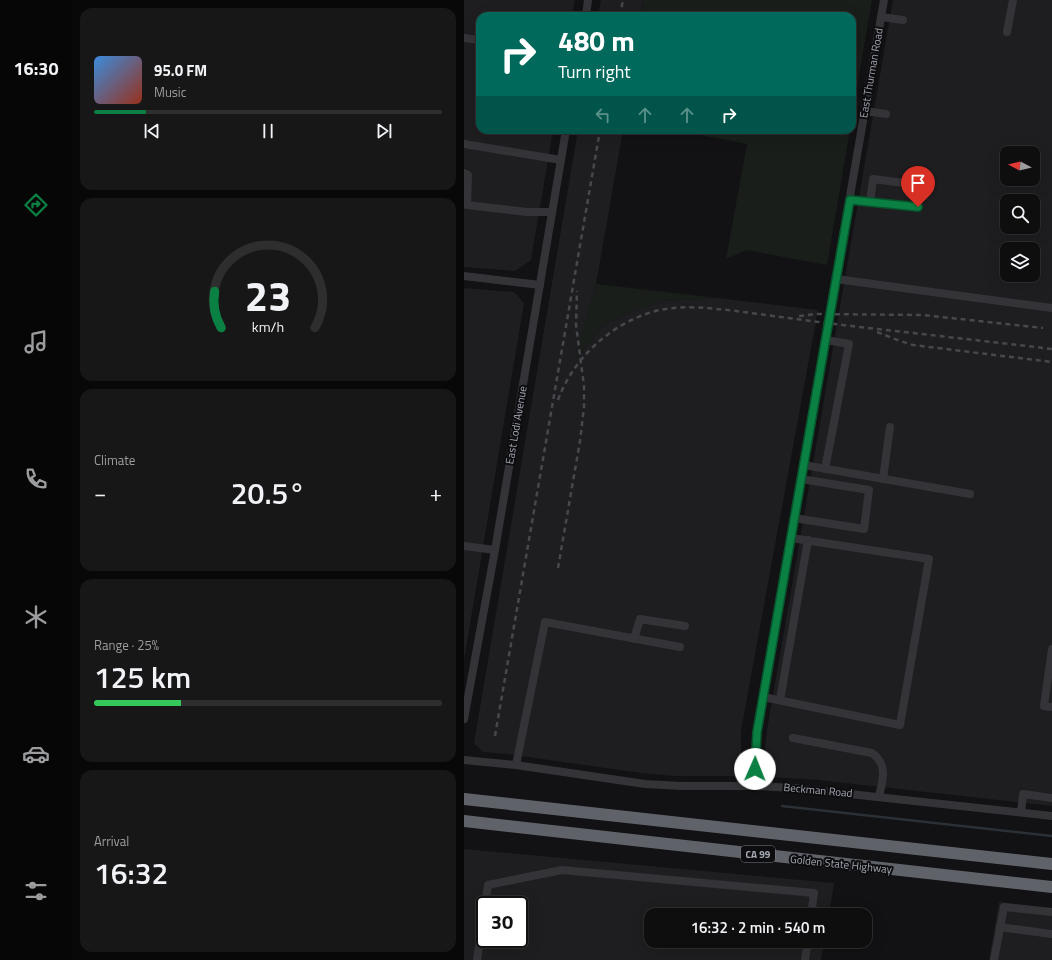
<!DOCTYPE html>
<meta charset="utf-8">
<style>
:root{--surface:#0e0e0f;--page:#171718;--text:#f1f3f6;--muted:#9b9c9e;--line:#2e2e2f;--accent:#0b8043}
body{margin:0;font-family:"Titillium Web",sans-serif;background:var(--page);color:var(--text);height:100vh;display:flex;flex-direction:column;font-size:15px;white-space:nowrap}
*{box-sizing:border-box;margin:0}
p{font-size:13px;color:var(--muted)}
.icon{flex:none;width:22px;height:22px;fill:none;stroke:currentColor;stroke-width:2;stroke-linecap:round;stroke-linejoin:round}
.map{position:relative;flex:1;overflow:hidden}
.sheet{display:flex;flex-direction:column;gap:8px;padding:8px;background:#080808;width:392px}
.sheet>*{flex:none}
.guide{position:absolute;left:12px;top:12px;width:380px;height:122px;border-radius:12px;box-shadow:0 4px 16px #0002,0 0 0 1px var(--line);background:#00695c;color:#fff;overflow:hidden}
.needle{width:26px;rotate:277deg}
.controls{position:absolute;left:536px;top:146px;display:grid;gap:8px}
.controls a{display:grid;place-items:center;width:40px;height:40px;border-radius:8px;background:var(--surface);box-shadow:0 4px 16px #0002,0 0 0 1px var(--line);font-size:20px}
.speed{position:absolute;left:12px;top:896px;display:flex;gap:8px;font-size:20px;font-weight:700;text-align:center}
.speed>*{display:grid;place-content:center;width:52px;height:52px;border-radius:50%;background:var(--surface);box-shadow:0 4px 16px #0002,0 0 0 1px var(--line);line-height:1}
.speed .limit{border:2px solid #111;border-radius:6px;background:#fff;color:#111}
.pin{position:absolute;display:grid;place-items:center;width:34px;height:34px;color:#fff;margin:-41px -17px;border-radius:50% 50% 50% 0;rotate:-45deg;box-shadow:0 0 4px #0007}
.pin .icon{rotate:45deg}
.me{position:absolute;width:44px;margin:-22px;rotate:1deg;stroke-linejoin:round;filter:drop-shadow(0 0 3px #0008)}
.turn{display:flex;align-items:center;gap:14px;height:84px;padding:0 16px;font-size:18px}
.turn .icon{width:52px;height:52px;stroke-width:2.5}
.turn b{display:block;font-size:28px;line-height:34px}
.lanes{display:flex;align-items:center;height:38px;padding:0 16px;background:#0003;justify-content:center;gap:20px;direction:ltr}
.lanes .off{opacity:.35}
.big{font-size:30px;font-weight:600;line-height:1.1}
.sheet .card{flex:1;display:flex;flex-direction:column;justify-content:center;gap:6px;min-width:0;padding:0 14px;border-radius:12px;background:var(--page)}
.sheet .dial{align-items:center;gap:0}
.dial svg{height:104px;overflow:visible;fill:none;stroke:var(--line);stroke-width:7;stroke-linecap:round;text-anchor:middle}
.dial text{fill:var(--text);stroke:none}
.song{display:flex;align-items:center;gap:12px}
.cover{width:48px;height:48px;border-radius:6px;background:linear-gradient(135deg,hsl(210 70% 55%),hsl(10 70% 35%))}
.played{height:4px;border-radius:2px;background:linear-gradient(90deg,var(--accent) 15%,var(--line) 15%)}
.keys{display:flex;justify-content:space-around;direction:ltr}
.heat{display:flex;justify-content:space-between;align-items:center;font-size:22px;direction:ltr}
.charge{height:6px;border-radius:3px;background:linear-gradient(90deg,#34c759 25%,var(--line) 0)}
.trip{position:absolute;left:180px;top:908px;width:228px;height:40px;border-radius:12px;background:var(--surface);box-shadow:0 4px 16px #0002,0 0 0 1px var(--line);font-weight:600;line-height:40px;text-align:center}
main{display:flex;flex:1;min-height:0}
.tabs{display:flex;flex-direction:column;width:72px;justify-content:space-around;align-items:center;background:#060606;color:var(--muted)}
.tabs .icon{width:28px;height:28px}
.tabs .current{color:var(--accent)}
.tabs b{font-size:18px;color:var(--text)}
.map>svg:first-child{display:block}
</style>
<main>
<nav class="tabs">
<b>16:30</b>
<svg class="icon current" aria-label="directions" viewBox="0 0 24 24"><path d="M12 3l9 9-9 9-9-9zM9 14v-3h6M13 9l2 2-2 2"/></svg>
<svg class="icon" aria-label="music" viewBox="0 0 24 24"><path d="M9 18V5l10-2v13"/><circle cx="6" cy="18" r="3"/><circle cx="16" cy="16" r="3"/></svg>
<svg class="icon" aria-label="phone" viewBox="0 0 24 24"><path d="M5 4h4l2 5-3 2q2 4 5 5l2-3 5 2v4C11 20 4 13 5 4z"/></svg>
<svg class="icon" aria-label="climate" viewBox="0 0 24 24"><path d="M12 3v18M4 7l16 10M4 17L20 7"/></svg>
<svg class="icon" aria-label="car" viewBox="0 0 24 24"><path d="M5 17H2v-5l4-1 3-4h7l3 4 3 1v5h-3M9 17h6M6 11h13"/><circle cx="7" cy="17" r="2"/><circle cx="17" cy="17" r="2"/></svg>
<svg class="icon" aria-label="filters" viewBox="0 0 24 24"><path d="M4 7h16M4 17h16"/><circle cx="9" cy="7" r="2"/><circle cx="15" cy="17" r="2"/></svg>
</nav>
<section class="sheet">
<div class="card">
<div class="song"><i class="cover"></i><div><b>95.0 FM</b><p>Music</p></div></div>
<div class="played"></div>
<div class="keys"><svg class="icon" aria-label="previous" viewBox="0 0 24 24"><path d="M18 5L8 12l10 7zM5 5v14"/></svg><svg class="icon" aria-label="pause" viewBox="0 0 24 24"><path d="M8 5v14M16 5v14"/></svg><svg class="icon" aria-label="next" viewBox="0 0 24 24"><path d="M6 5l10 7-10 7zM19 5v14"/></svg></div>
</div>
<div class="card dial"><svg viewBox="0 0 100 80">
<path d="M14 69A42 42 0 1 1 86 69"/>
<path d="M14 69A42 42 0 0 1 9 41" stroke="#0b8043"/>
<text x="50" y="56" font-size="32" font-weight="700">23</text>
<text x="50" y="72" font-size="11">km/h</text>
</svg></div>
<div class="card"><p>Climate</p>
<div class="heat"><a>−</a><b class="big">20.5°</b><a>+</a></div>
</div>
<div class="card"><p>Range · 25%</p><b class="big">125 km</b><div class="charge"></div></div>
<div class="card"><p>Arrival</p><b class="big">16:32</b></div>
</section>
<div class="map">
<svg width="588" height="960" viewBox="0 0 588 960">
<rect width="100%" height="100%" fill="#121214"/>
<g fill="#1e1e21" fill-rule="evenodd">
<path d="M 0,0 L 111,0 L 108,16 L 16,16 L 16,130 L 89,130 L 67,260 L 51,271 L 0,267 Z"/>
<path d="M 137,0 L 179,0 L 176,16 L 134,16 Z"/>
<path d="M 429,0 L 588,0 L 588,806 L 354,780 L 307,777 L 300,768 L 301,747 L 304,724 ZM 543,153 L 569,153 L 569,179 L 543,179 ZM 543,201 L 569,201 L 569,227 L 543,227 ZM 543,249 L 569,249 L 569,275 L 543,275 Z"/>
<path d="M 114,130 L 159,130 L 132,284 L 112,359 L 139,326 L 167,312 L 198,301 L 254,298 L 354,310 L 277,731 L 277,770 L 271,776 L 210,776 L 177,773 L 42,754 L 19,752 L 10,743 Z"/>
<path d="M 0,288 L 50,292 L 60,303 L 0,660 Z"/>
<path d="M 0,849 L 370,883 L 365,915 L 187,915 L 187,941 L 360,941 L 357,960 L 0,960 ZM 21,905 L 55,905 L 55,939 L 21,939 Z"/>
<path d="M 535,902 L 588,908 L 588,960 L 525,960 Z"/>
</g>
<g fill="#191e1a">
<path d="M 179,0 L 408,0 L 388,117 L 388,16 L 176,16 Z"/>
<path d="M 210,130 L 386,130 L 363,265 L 282,250 L 262,259 L 283,144 Z"/>
<path d="M 132,284 L 254,298 L 198,301 L 167,312 L 139,326 L 111,360 Z"/>
</g>
<g fill="none" stroke-linecap="round" stroke-linejoin="round">
<path stroke="#2a3036" stroke-width="2.5" d="M 318,806 L 588,836"/>
<g stroke="#343438" stroke-width="8">
<path d="M 122,16 L 124,0"/>
<path d="M 417,17 L 439,20"/>
<path d="M 543,32 L 549,0"/>
<path d="M 0,38 L 16,40"/>
<path d="M 401,111 L 422,114"/>
<path d="M 0,144 L 97,160"/>
<path d="M 0,173 L 4,175 L 3,205 L 63,212 L 88,212"/>
<path d="M 386,200 L 454,207 L 456,185 L 409,179 L 406,202"/>
<path d="M 0,276 L 76,285"/>
<path d="M 372,279 L 588,308"/>
<path d="M 340,465 L 506,494"/>
<path d="M 361,469 L 385,344 L 362,340"/>
<path d="M 419,479 L 426,427"/>
<path d="M 330,518 L 400,529 L 405,490 L 337,479"/>
<path d="M 0,546 L 31,550"/>
<path d="M 170,639 L 176,619 L 221,626"/>
<path d="M 588,649 L 580,706 L 588,707"/>
<path d="M 299,697 L 436,725 L 465,559 L 327,538"/>
<path d="M 316,700 L 344,540"/>
<path d="M 0,719 L 31,550 L 102,130"/>
<path d="M 329,738 L 408,753 C 424,764 419,780 415,796"/>
<path d="M 0,760 L 52,765 L 181,784 L 217,786 L 292,786 L 330,788 L 588,816"/>
<path d="M 52,765 L 81,622 L 216,647"/>
<path d="M 292,786 L 291,754 L 293,732 L 420,0"/>
<path d="M 557,812 L 559,794 L 588,798"/>
<path d="M 21,905 L 24,885 L 98,870 L 350,893 L 347,915"/>
<path d="M 536,927 L 588,934"/>
<path d="M 13,960 L 21,907"/>
<path d="M 341,960 L 344,941"/>
<path d="M 530,960 L 540,907 L 588,912"/>
</g>
<g stroke="#606269" stroke-width="12">
<path d="M 0,799 L 588,864"/>
<path d="M 0,821 L 588,887"/>
</g>
<g stroke="#47484d" stroke-width="2.5" stroke-dasharray="5 4" stroke-linecap="butt">
<path d="M 156,16 L 159,0"/>
<path d="M 335,316 L 352,314 L 459,315 L 579,328"/>
<path d="M 413,332 L 436,341 L 449,345 L 588,362"/>
<path d="M 94,400 C 109,359 145,325 188,312 C 215,304 244,308 272,311 C 302,315 332,319 362,323 C 437,332 513,340 588,349"/>
<path d="M 94,568 L 116,441 L 120,407 L 120,386 L 112,325 L 113,291"/>
<path d="M 31,736 L 136,130"/>
</g>
</g>
<g fill="none" stroke-linecap="round" stroke-linejoin="round">
<defs>
<path id="route" d="M 291,769 L 293,732 L 386,200 L 454,207"/>
</defs>
<use href="#route" stroke="#07532c" stroke-width="10"/>
<use href="#route" stroke="#0b8043" stroke-width="7"/>
</g>
<g text-anchor="middle" dominant-baseline="central" stroke-width="4" stroke-linejoin="round" paint-order="stroke">
<rect fill="#0d0d0f" stroke="#777a82" stroke-width="1" x="277" y="846" width="34" height="16" rx="3"/>
<g font-size="10" font-weight="bold" fill="#a5a9b3">
<text x="294" y="854">CA 99</text>
</g>
<g font-size="11" fill="#a5a9b3" stroke="#0d0d0f">
<text transform="translate(407 73) rotate(-80)">East Thurman Road</text>
<text transform="translate(52 425) rotate(-80)">East Lodi Avenue</text>
<text transform="translate(354 790) rotate(5)">Beckman Road</text>
<text transform="translate(377 864) rotate(6)">Golden State Highway</text>
</g>
</g>
</svg>
<div class="controls">
<a><svg class="needle" viewBox="-14 -14 28 28"><path d="M0-13l5 13h-10z" fill="#e53935"/><path d="M0 13l5-13h-10z" fill="#9b9c9e"/></svg></a>
<a><svg class="icon" aria-label="search" viewBox="0 0 24 24"><circle cx="10" cy="10" r="6"/><path d="M15 15l6 6"/></svg></a>
<a><svg class="icon" aria-label="layers" viewBox="0 0 24 24"><path d="M12 4l9 5-9 5-9-5zM3 14l9 5 9-5"/></svg></a>
</div>
<div class="speed"><div class="limit">30</div></div>
<div class="pin" style="left:454px;top:207px;background:#d93025"><svg class="icon" aria-label="arrive" viewBox="0 0 24 24"><path d="M6 21V4h12l-3 4 3 4H6"/></svg></div>
<svg class="me" style="left:291px;top:769px" viewBox="-20 -20 40 40"><circle r="19" fill="#fff"/><path d="M0-13L10 11 0 6-10 11z" fill="#0b8043"/></svg>
<div class="trip">16:32 · 2 min · 540 m</div>
<div class="guide">
<div class="turn"><svg class="icon" aria-label="right" viewBox="0 0 24 24"><path d="M7 20v-9h11M14 6l5 5-5 5"/></svg><div><b>480 m</b>Turn right</div></div>
<div class="lanes"><svg class="icon off" aria-label="left" viewBox="0 0 24 24"><path d="M17 20v-9H6M10 6l-5 5 5 5"/></svg><svg class="icon off" aria-label="ahead" viewBox="0 0 24 24"><path d="M12 20V5M6 11l6-6 6 6"/></svg><svg class="icon off" aria-label="ahead" viewBox="0 0 24 24"><path d="M12 20V5M6 11l6-6 6 6"/></svg><svg class="icon" aria-label="right" viewBox="0 0 24 24"><path d="M7 20v-9h11M14 6l5 5-5 5"/></svg></div>
</div>
</div>
</main>
